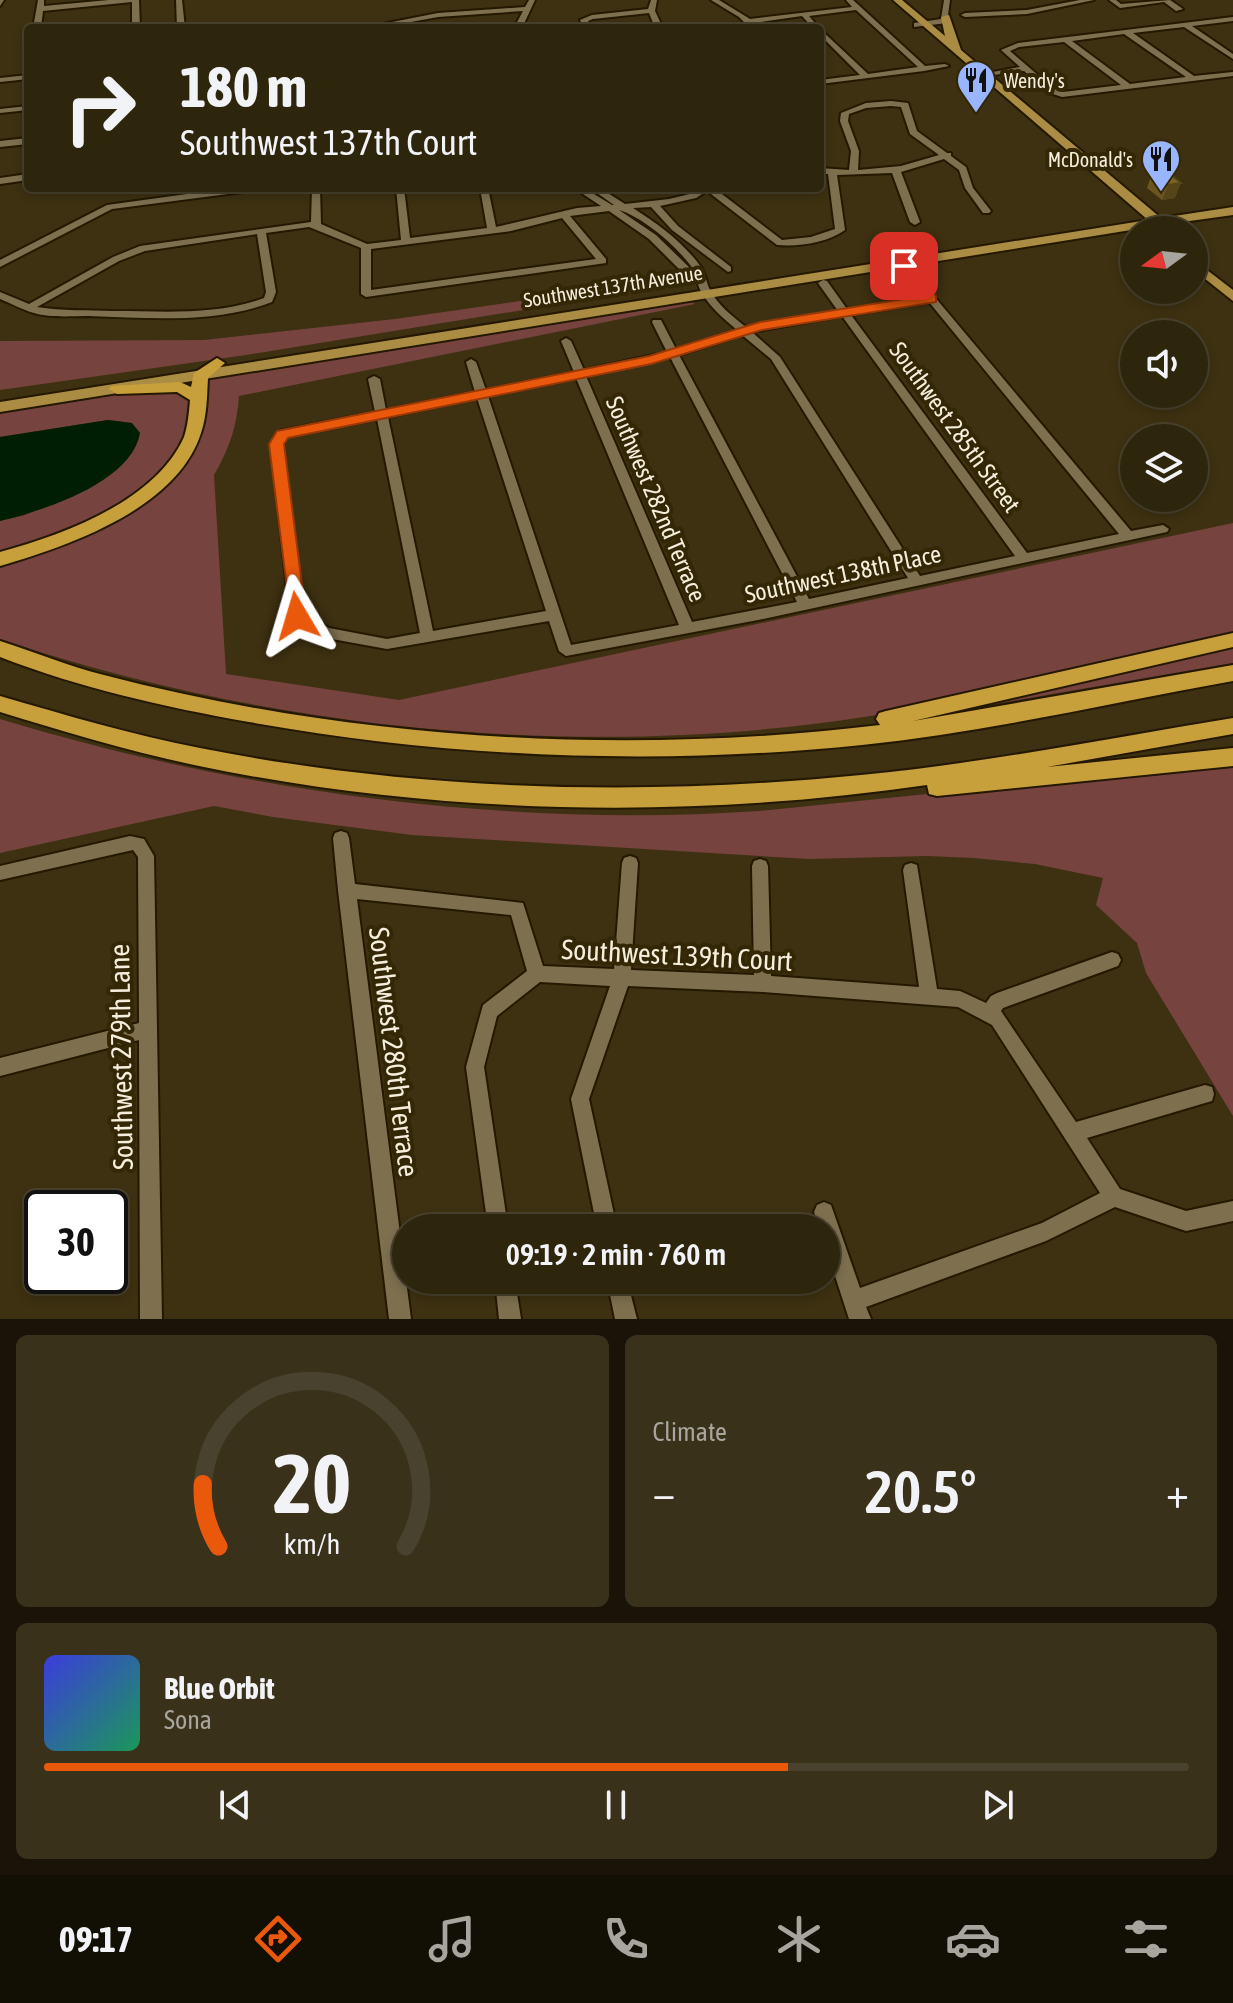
<!DOCTYPE html>
<meta charset="utf-8">
<style>
:root{--surface:#2e250d;--page:#3a311b;--text:#f1f3f6;--muted:#a7a59d;--line:#49422e;--accent:#ea580c}
body{margin:0;font-family:"Asap Condensed",sans-serif;background:var(--page);color:var(--text);height:100vh;display:flex;flex-direction:column;font-size:30px;white-space:nowrap}
*{box-sizing:border-box;margin:0}
p{font-size:26px;color:var(--muted)}
.icon{flex:none;width:44px;height:44px;fill:none;stroke:currentColor;stroke-width:2;stroke-linecap:round;stroke-linejoin:round}
.map{position:relative;height:1319px;overflow:hidden}
.drawer{display:flex;flex-direction:column;gap:16px;padding:16px;background:#191407;flex:1}
.drawer>*{flex:none}
.top-card{position:absolute;left:24px;top:24px;width:800px;height:168px;border-radius:8px;box-shadow:0 4px 12px #0003,0 0 0 2px var(--line);background:#2e250d;color:var(--text);overflow:hidden}
.needle{width:52px;rotate:255deg}
.controls{position:absolute;left:1120px;top:216px;display:grid;gap:16px}
.controls a{display:grid;place-items:center;width:88px;height:88px;border-radius:50%;background:var(--surface);box-shadow:0 4px 12px #0003,0 0 0 2px var(--line);font-size:40px}
.speed{position:absolute;left:24px;top:1190px;display:flex;gap:16px;font-size:40px;font-weight:700;text-align:center}
.speed>*{display:grid;place-content:center;width:104px;height:104px;border-radius:50%;background:var(--surface);box-shadow:0 4px 12px #0003,0 0 0 2px var(--line);line-height:1}
.speed .limit{border:4px solid #111;border-radius:12px;background:#fff;color:#111}
.pin{position:absolute;display:grid;place-items:center;width:68px;height:68px;color:#fff;margin:-34px;border-radius:16px;box-shadow:0 4px 12px #0006}
.me{position:absolute;width:88px;margin:-44px;rotate:353deg;stroke-linejoin:round;filter:drop-shadow(0 0 6px #0008)}
.turn{display:flex;align-items:center;gap:28px;height:168px;padding:0 24px;font-size:36px}
.turn .icon{width:104px;height:104px;stroke-width:2.5}
.turn b{display:block;font-size:56px;line-height:68px}
.big{font-size:60px;font-weight:600;line-height:1.1}
.drawer .tile{flex:1;display:flex;flex-direction:column;justify-content:center;gap:12px;min-width:0;padding:0 28px;border-radius:12px;background:var(--page)}
.drawer .dial{align-items:center;gap:0}
.dial svg{height:208px;overflow:visible;fill:none;stroke:var(--line);stroke-width:7;stroke-linecap:round;text-anchor:middle}
.dial text{fill:var(--text);stroke:none}
.song{display:flex;align-items:center;gap:24px}
.cover{width:96px;height:96px;border-radius:12px;background:linear-gradient(135deg,hsl(240 70% 55%),hsl(150 70% 35%))}
.played{height:8px;border-radius:4px;background:linear-gradient(90deg,var(--accent) 65%,var(--line) 65%)}
.keys{display:flex;justify-content:space-around;direction:ltr}
.heat{display:flex;justify-content:space-between;align-items:center;font-size:44px;direction:ltr}
.drawer .tiles{flex:1;display:grid;gap:16px;grid-template-columns:1fr 1fr}
.tile:last-child{grid-column:span 2}
.trip{position:absolute;left:392px;top:1214px;width:448px;height:80px;border-radius:40px;background:var(--surface);box-shadow:0 4px 12px #0003,0 0 0 2px var(--line);font-weight:600;line-height:80px;text-align:center}
.tab-bar{display:flex;height:128px;justify-content:space-around;align-items:center;background:#120f05;color:var(--muted)}
.tab-bar .icon{width:56px;height:56px}
.tab-bar .on{color:var(--accent)}
.tab-bar b{font-size:36px;color:var(--text)}
.map>svg:first-child{display:block}
</style>
<div class="map">
<svg width="1233" height="1319" viewBox="0 0 1233 1319">
<rect width="100%" height="100%" fill="#3e3111"/>
<g fill="#76433e">
<path d="M 680,278 L 658,288 L 246,355 L 0,390 L 0,341 L 204,340 L 395,319 Z"/>
<path d="M 686,299 L 695,304 L 239,396 C 237,427 229,449 214,475 L 226,674 L 399,700 L 1233,523 L 1233,636 C 1155,654 1077,671 999,688 C 954,699 910,710 864,717 C 583,761 269,730 0,639 L 0,563 L 54,547 L 177,467 L 207,377 Z"/>
<path d="M 153,388 L 175,389 L 189,397 C 202,448 137,497 99,519 C 70,535 32,543 0,555 L 0,521 L 25,515 L 140,433 L 131,423 L 108,420 L 0,437 L 0,412 Z"/>
<path d="M 1233,644 L 1233,663 L 942,713 Z"/>
<path d="M 0,719 C 240,792 508,828 759,811 L 1233,763 L 1233,1116 L 1146,973 L 1137,943 L 1096,905 L 1103,878 L 1035,864 L 974,858 L 927,856 L 809,859 L 412,835 L 273,817 L 214,806 L 0,853 Z"/>
</g>
<path fill="#001e03" d="M 108,420 L 132,423 L 140,433 C 132,482 43,511 0,521 L 0,437 Z"/>
<g fill="none" stroke-linecap="round" stroke-linejoin="round">
<defs>
<g id="minor">
<path d="M 0,0 L 4,0 L 0,6 Z"/>
<path d="M 38,0 L 44,0 L 44,6 L 109,0 L 139,0 L 140,28 L 132,28 L 132,2 L 43,11 L 41,28 L 33,28 Z"/>
<path d="M 176,0 L 182,0 L 185,28 L 177,28 Z"/>
<path d="M 529,0 L 535,0 L 522,28 L 514,28 L 523,11 L 438,17 L 378,28 L 362,28 L 438,13 L 525,7 Z"/>
<path d="M 651,0 L 657,0 L 655,11 L 663,28 L 655,28 L 649,13 L 593,19 L 588,21 L 592,28 L 584,28 L 580,20 L 592,15 L 648,9 Z"/>
<path d="M 711,0 L 719,0 L 750,19 L 852,7 L 846,0 L 853,0 L 925,66 L 945,64 L 949,66 L 924,71 L 820,84 L 820,80 L 860,75 L 820,35 L 820,28 L 813,28 L 802,16 L 754,23 L 757,26 L 750,28 L 739,17 ZM 856,10 L 918,67 L 868,74 L 820,29 L 809,16 Z"/>
<path d="M 944,0 L 950,0 L 947,23 L 914,27 L 914,23 L 941,19 Z"/>
<path d="M 1080,0 L 1094,0 L 1027,14 L 965,17 L 961,15 L 965,13 L 1027,10 Z"/>
<path d="M 1109,0 L 1116,0 L 1121,4 L 1170,0 L 1183,9 L 1176,11 L 1164,2 L 1120,8 Z"/>
<path d="M 1233,17 L 1233,21 L 1192,26 L 1233,54 L 1233,59 L 1184,27 L 1133,33 L 1194,76 L 1233,72 L 1233,76 L 1062,97 L 1047,92 L 1024,71 L 986,76 L 982,74 L 1020,67 L 1001,50 L 1018,43 ZM 1124,34 L 1186,77 L 1130,84 L 1072,41 ZM 1064,42 L 1121,85 L 1063,92 L 1053,88 L 1010,51 L 1019,47 Z"/>
<path d="M 28,75 L 28,79 L 0,82 L 0,78 Z"/>
<path d="M 891,101 L 908,103 L 917,131 L 947,153 L 951,153 L 951,156 L 966,167 L 973,188 L 991,211 L 989,213 L 983,213 L 965,188 L 959,170 L 944,159 L 901,172 L 920,222 L 915,225 L 910,222 L 892,173 L 837,175 L 845,230 C 827,243 798,247 777,245 L 707,191 L 696,198 L 660,206 L 678,226 L 731,267 L 731,271 L 728,272 L 672,230 L 651,207 L 633,208 C 658,224 683,242 701,267 C 706,274 706,282 710,290 C 718,305 733,317 746,327 L 838,311 L 818,283 L 823,280 L 827,281 L 847,309 L 924,297 L 889,254 L 897,252 L 1131,531 L 1163,525 L 1169,529 L 1167,532 L 758,620 L 566,656 L 559,651 L 549,621 L 387,649 L 321,637 L 292,620 L 290,616 L 271,444 L 279,431 L 375,412 L 368,379 L 374,376 L 380,379 L 386,410 L 475,392 L 466,362 L 471,359 L 476,362 L 486,390 L 574,372 L 561,341 L 566,338 L 571,341 L 584,370 L 667,352 L 652,322 L 653,320 L 661,320 L 676,349 L 737,330 C 724,319 710,307 702,293 C 697,286 697,276 693,269 C 679,248 643,217 619,210 L 656,235 L 694,272 L 694,276 L 686,276 L 649,239 L 609,211 L 570,216 L 606,259 L 606,263 L 366,297 L 361,294 L 361,248 L 309,227 L 266,233 L 276,292 L 272,302 C 215,324 148,318 89,316 C 72,316 50,318 34,313 C 22,310 11,303 0,299 L 0,292 L 29,304 L 113,257 L 140,246 L 311,222 L 312,188 L 320,188 L 321,224 L 367,244 L 401,240 L 396,188 L 404,188 L 410,238 L 487,228 L 480,188 L 488,188 L 496,227 L 577,208 L 601,206 L 574,188 L 584,188 L 612,205 L 614,205 L 590,188 L 600,188 L 625,204 L 669,199 L 690,194 L 700,188 L 714,188 L 782,240 L 811,237 L 835,229 L 828,174 L 820,174 L 820,168 L 849,170 L 851,151 L 840,121 L 841,113 L 866,103 ZM 891,106 L 901,107 L 910,134 L 939,155 L 901,166 L 858,170 L 859,151 L 848,121 L 849,114 L 866,108 ZM 562,218 L 596,259 L 371,290 L 371,249 L 511,231 ZM 257,234 L 266,292 L 264,298 C 217,316 162,311 113,311 C 88,310 62,311 37,307 L 119,261 L 145,251 ZM 929,302 L 1119,534 L 1027,553 L 851,315 ZM 842,316 L 1015,556 L 920,576 L 780,357 L 752,332 ZM 742,335 L 771,359 L 908,578 L 809,599 L 679,355 ZM 670,357 L 797,602 L 692,622 L 586,376 ZM 576,378 L 679,625 L 571,645 L 488,396 ZM 477,398 L 546,611 L 433,631 L 388,417 ZM 377,419 L 420,633 L 387,639 L 329,628 L 303,613 L 283,444 L 287,437 Z"/>
<path d="M 28,106 L 28,110 L 0,113 L 0,109 Z"/>
<path d="M 28,138 L 28,144 L 0,147 L 0,141 Z"/>
<path d="M 28,174 L 28,180 L 0,184 L 0,178 Z"/>
<path d="M 231,188 L 255,188 L 251,191 L 112,209 L 0,267 L 0,260 L 107,205 Z"/>
<path d="M 341,831 L 347,833 L 349,838 L 355,884 L 523,903 L 543,966 L 614,969 L 622,863 L 624,858 L 630,856 L 636,858 L 638,863 L 631,970 L 754,975 L 752,866 L 754,861 L 760,859 L 766,861 L 768,866 L 771,976 L 919,987 L 903,870 L 905,865 L 911,863 L 917,865 L 937,989 L 960,991 L 986,1003 L 991,996 L 997,993 L 1112,952 L 1118,954 L 1121,960 L 1118,966 L 1003,1008 L 1001,1011 L 1076,1122 L 1205,1085 L 1212,1087 L 1214,1094 L 1212,1101 L 1205,1103 L 1087,1138 L 1120,1189 L 1186,1211 L 1233,1201 L 1233,1221 L 1186,1231 L 1115,1207 L 1046,1241 L 866,1307 L 871,1319 L 849,1319 L 826,1248 L 826,1228 L 819,1228 L 814,1212 L 817,1205 L 824,1202 L 831,1205 L 860,1288 L 1042,1223 L 1100,1193 L 992,1025 L 958,1007 L 763,992 L 628,986 L 589,1099 L 617,1228 L 597,1228 L 571,1099 L 610,986 L 540,982 L 497,1016 L 484,1067 L 508,1228 L 488,1228 L 466,1067 L 483,1005 L 527,971 L 511,915 L 357,899 L 411,1319 L 389,1319 L 338,890 L 333,838 L 335,833 Z"/>
<path d="M 130,836 L 144,839 L 154,856 L 162,1319 L 140,1319 L 139,1040 L 0,1076 L 0,1058 L 139,1023 L 138,857 L 133,850 L 0,880 L 0,866 Z"/>
<path d="M 495,1280 L 515,1280 L 521,1319 L 499,1319 Z"/>
<path d="M 607,1280 L 627,1280 L 637,1319 L 615,1319 Z"/>
</g>
<g id="major">
<path d="M 893,0 L 902,0 L 945,36 L 941,17 L 949,15 L 961,50 L 1161,218 L 1233,207 L 1233,215 L 1168,224 L 1167,229 L 1163,230 L 1156,226 L 0,412 L 0,402 L 1148,220 Z"/>
<path d="M 1194,260 L 1233,290 L 1233,301 L 1194,270 Z"/>
</g>
<g id="highway">
<path d="M 217,358 L 225,363 L 208,378 C 207,396 207,416 201,433 C 177,509 68,546 0,566 L 0,552 C 62,535 155,502 184,437 C 188,425 189,412 190,400 L 177,392 L 117,394 L 109,389 L 111,386 L 180,382 L 191,387 L 194,373 Z"/>
<path d="M 1233,633 L 1233,647 L 913,721 L 1233,665 L 1233,681 C 1110,703 987,732 862,745 C 658,766 451,758 249,722 C 164,707 80,688 0,657 L 0,641 C 35,652 68,666 104,675 C 353,740 624,756 880,725 L 876,719 L 879,713 L 886,711 Z"/>
<path d="M 0,696 C 66,715 132,735 200,748 C 418,791 641,797 861,775 C 986,763 1110,738 1233,718 L 1233,734 L 1047,767 L 1233,748 L 1233,766 L 937,796 L 929,794 L 927,785 C 687,820 436,815 199,766 C 131,752 66,732 0,712 Z"/>
</g>
</defs>
<use href="#minor" stroke="#241800" stroke-width="4"/>
<use href="#major" stroke="#241800" stroke-width="4"/>
<use href="#highway" stroke="#241800" stroke-width="4"/>
<use href="#minor" fill="#7e704f" fill-rule="evenodd"/>
<use href="#major" fill="#aa8d43" fill-rule="evenodd"/>
<use href="#highway" fill="#c8a03b" fill-rule="evenodd"/>
</g>
<path fill="#6b5520" d="M 1166,171 L 1175,198 L 1162,200 L 1147,188 L 1152,173 Z"/>
<path fill="#57451a" d="M 1181,183 L 1175,198 L 1162,200 L 1168,185 Z"/>
<path fill="#7c6325" stroke="#57451a" stroke-width="2" d="M 1166,171 L 1181,183 L 1168,185 L 1152,173 Z"/>
<path fill="#ea580c" stroke="#983908" stroke-width="2" d="M 900,263 L 909,263 L 936,296 L 936,302 L 762,330 L 651,364 L 288,438 L 284,444 L 306,616 L 297,622 L 291,620 L 269,444 L 277,431 L 649,356 L 760,322 L 922,296 L 898,266 Z"/>
<defs>
<symbol id="restaurant-pin" viewBox="-11 -11 22 30"><path d="M0 17L-7.5 6A9.5 9.5 0 1 1 7.5 6Z" fill="#98b5fd" stroke="#332706"/><path d="M-5-6h1v4h1v-4h1v4h1v-4h1v5L-1.5 .5V6h-2V.5L-5-1ZM5-6V6H3V1.5H1.5Q1.5-4 5-6Z" fill="#111"/></symbol>
</defs>
<g fill-rule="evenodd">
<use href="#restaurant-pin" x="954" y="58" width="44" height="60"/>
<use href="#restaurant-pin" x="1139" y="137" width="44" height="60"/>
</g>
<g text-anchor="middle" dominant-baseline="central" stroke-width="8" stroke-linejoin="round" paint-order="stroke">
<g font-size="20" fill="#f6eedc" stroke="#332706" text-anchor="start">
<text x="1004" y="80">Wendy's</text>
<text x="1133" y="159" text-anchor="end">McDonald's</text>
</g>
<g font-size="20" fill="#f6eedc" stroke="#332706">
<text transform="translate(613 286) rotate(-9)">Southwest 137th Avenue</text>
</g>
<g font-size="24" fill="#f6eedc" stroke="#332706">
<text transform="translate(955 427) rotate(54)">Southwest 285th Street</text>
<text transform="translate(656 499) rotate(67)">Southwest 282nd Terrace</text>
<text transform="translate(843 574) rotate(-12)">Southwest 138th Place</text>
</g>
<g font-size="28" fill="#f6eedc" stroke="#332706">
<text transform="translate(677 955) rotate(3)">Southwest 139th Court</text>
<text transform="translate(394 1052) rotate(83)">Southwest 280th Terrace</text>
<text transform="translate(121 1057) rotate(-91)">Southwest 279th Lane</text>
</g>
</g>
</svg>
<div class="controls">
<a><svg class="needle" viewBox="-14 -14 28 28"><path d="M0-13l5 13h-10z" fill="#e53935"/><path d="M0 13l5-13h-10z" fill="#a7a59d"/></svg></a>
<a><svg class="icon" aria-label="sound" viewBox="0 0 24 24"><path d="M4 9h4l5-4v14l-5-4H4zM17 9q2 3 0 6"/></svg></a>
<a><svg class="icon" aria-label="layers" viewBox="0 0 24 24"><path d="M12 4l9 5-9 5-9-5zM3 14l9 5 9-5"/></svg></a>
</div>
<div class="speed"><div class="limit">30</div></div>
<div class="pin" style="left:904px;top:266px;background:#d93025"><svg class="icon" aria-label="arrive" viewBox="0 0 24 24"><path d="M6 21V4h12l-3 4 3 4H6"/></svg></div>
<svg class="me" style="left:297px;top:616px" viewBox="-20 -20 40 40"><path d="M0-17L14 15 0 8-14 15z" fill="#ea580c" stroke="#fff" stroke-width="4"/></svg>
<div class="trip">09:19 · 2 min · 760 m</div>
<div class="top-card">
<div class="turn"><svg class="icon" aria-label="right" viewBox="0 0 24 24"><path d="M7 20v-9h11M14 6l5 5-5 5"/></svg><div><b>180 m</b>Southwest 137th Court</div></div>
</div>
</div>
<section class="drawer">
<div class="tiles">
<div class="tile dial"><svg viewBox="0 0 100 80">
<path d="M14 69A42 42 0 1 1 86 69"/>
<path d="M14 69A42 42 0 0 1 8 45" stroke="#ea580c"/>
<text x="50" y="56" font-size="32" font-weight="700">20</text>
<text x="50" y="72" font-size="11">km/h</text>
</svg></div>
<div class="tile"><p>Climate</p>
<div class="heat"><a>−</a><b class="big">20.5°</b><a>+</a></div>
</div>
<div class="tile">
<div class="song"><i class="cover"></i><div><b>Blue Orbit</b><p>Sona</p></div></div>
<div class="played"></div>
<div class="keys"><svg class="icon" aria-label="previous" viewBox="0 0 24 24"><path d="M18 5L8 12l10 7zM5 5v14"/></svg><svg class="icon" aria-label="pause" viewBox="0 0 24 24"><path d="M8 5v14M16 5v14"/></svg><svg class="icon" aria-label="next" viewBox="0 0 24 24"><path d="M6 5l10 7-10 7zM19 5v14"/></svg></div>
</div>
</div>
</section>
<nav class="tab-bar">
<b>09:17</b>
<svg class="icon on" aria-label="directions" viewBox="0 0 24 24"><path d="M12 3l9 9-9 9-9-9zM9 14v-3h6M13 9l2 2-2 2"/></svg>
<svg class="icon" aria-label="music" viewBox="0 0 24 24"><path d="M9 18V5l10-2v13"/><circle cx="6" cy="18" r="3"/><circle cx="16" cy="16" r="3"/></svg>
<svg class="icon" aria-label="phone" viewBox="0 0 24 24"><path d="M5 4h4l2 5-3 2q2 4 5 5l2-3 5 2v4C11 20 4 13 5 4z"/></svg>
<svg class="icon" aria-label="climate" viewBox="0 0 24 24"><path d="M12 3v18M4 7l16 10M4 17L20 7"/></svg>
<svg class="icon" aria-label="car" viewBox="0 0 24 24"><path d="M5 17H2v-5l4-1 3-4h7l3 4 3 1v5h-3M9 17h6M6 11h13"/><circle cx="7" cy="17" r="2"/><circle cx="17" cy="17" r="2"/></svg>
<svg class="icon" aria-label="filters" viewBox="0 0 24 24"><path d="M4 7h16M4 17h16"/><circle cx="9" cy="7" r="2"/><circle cx="15" cy="17" r="2"/></svg>
</nav>
